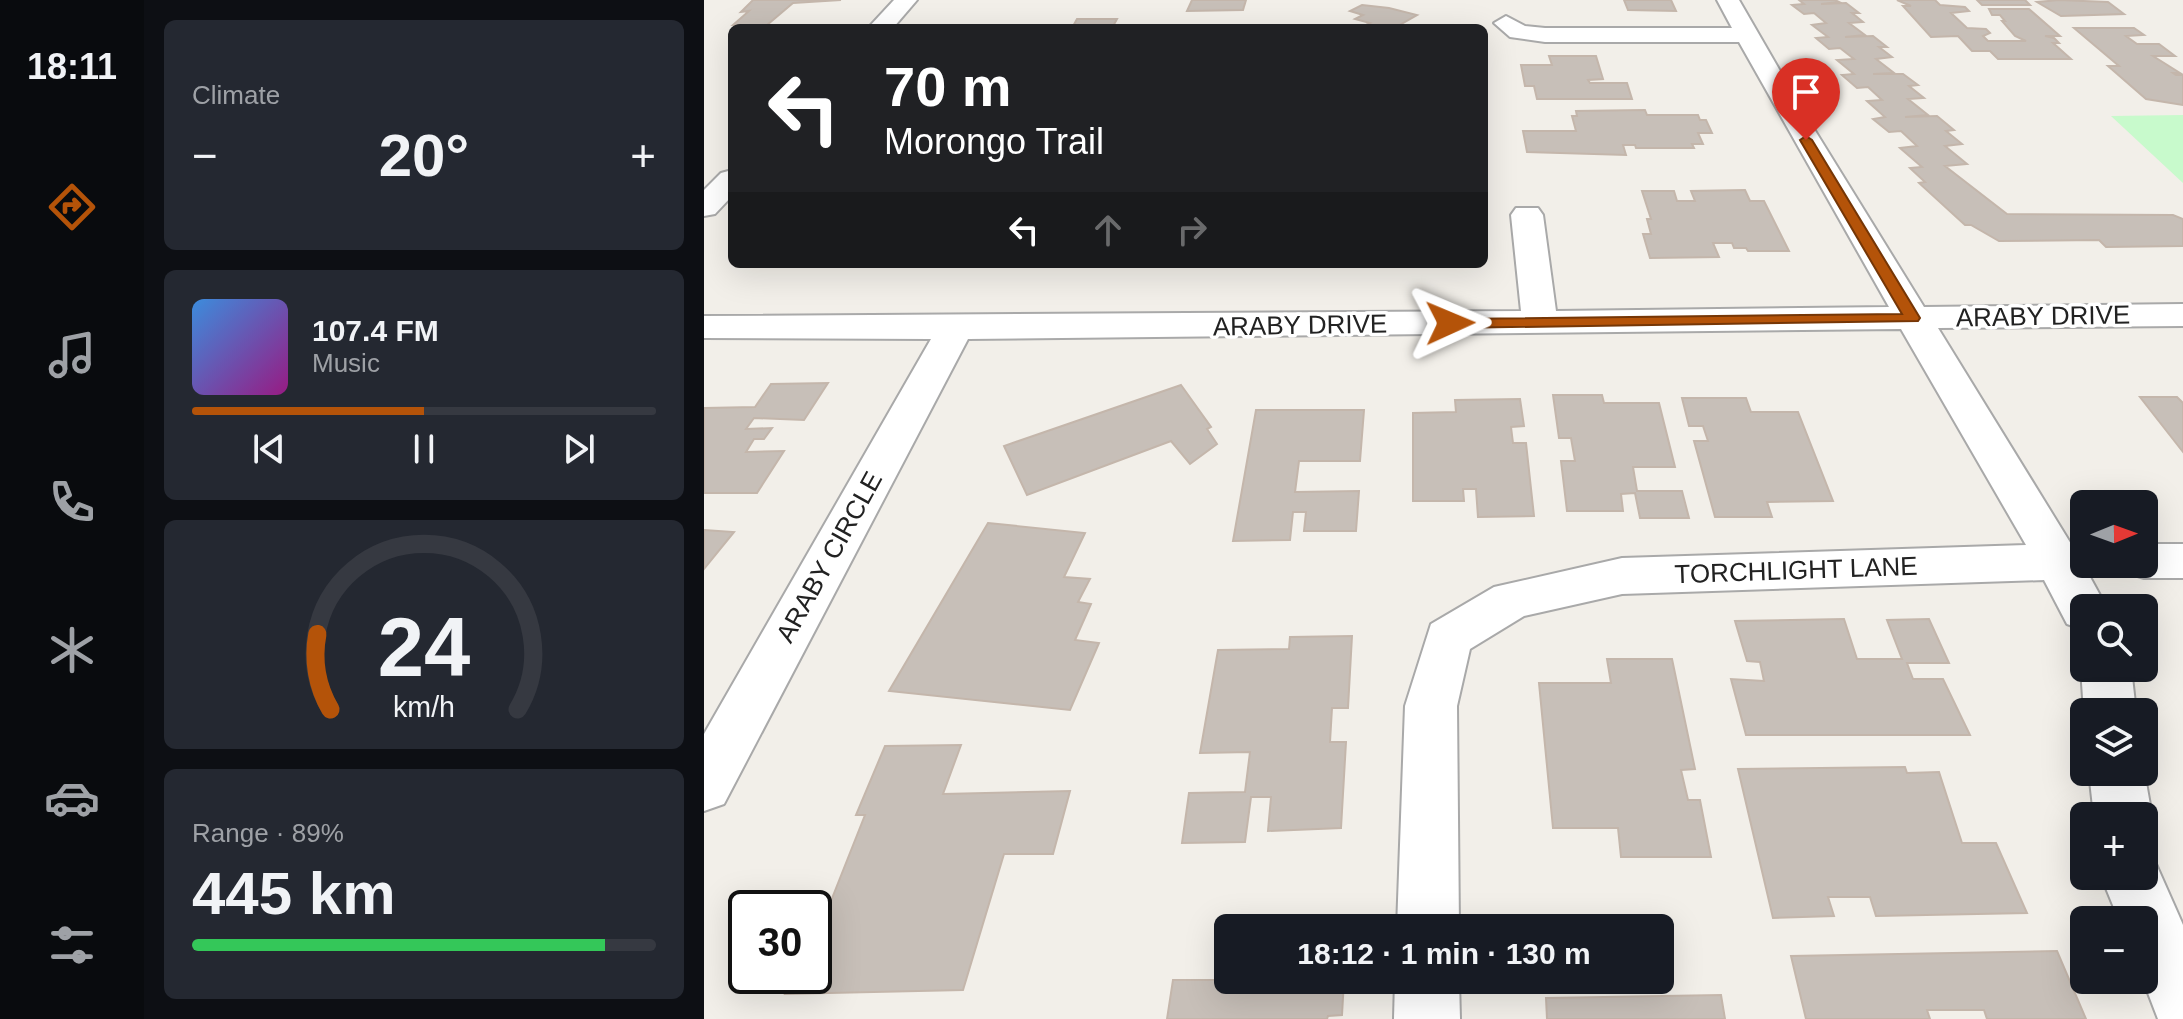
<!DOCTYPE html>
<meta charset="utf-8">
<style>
:root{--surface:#171b24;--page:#242831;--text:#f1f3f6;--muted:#9ea1a6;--line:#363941;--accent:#b45309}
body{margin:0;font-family:Arial,sans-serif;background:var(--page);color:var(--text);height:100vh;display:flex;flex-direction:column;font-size:30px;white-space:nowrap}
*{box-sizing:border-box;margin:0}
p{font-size:26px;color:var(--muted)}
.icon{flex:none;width:44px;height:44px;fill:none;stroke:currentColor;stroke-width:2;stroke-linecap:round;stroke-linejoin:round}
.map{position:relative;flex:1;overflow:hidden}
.details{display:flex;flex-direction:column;gap:20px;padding:20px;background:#0d0f14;width:560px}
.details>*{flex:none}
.banner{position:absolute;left:24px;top:24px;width:760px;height:244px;border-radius:12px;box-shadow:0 8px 32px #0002;background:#202124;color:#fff;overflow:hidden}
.needle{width:52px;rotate:89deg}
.fabs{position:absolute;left:1366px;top:490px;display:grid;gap:16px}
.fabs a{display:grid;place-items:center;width:88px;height:88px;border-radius:12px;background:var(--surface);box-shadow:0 8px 32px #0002;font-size:40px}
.speed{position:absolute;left:24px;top:890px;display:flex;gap:16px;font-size:40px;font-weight:700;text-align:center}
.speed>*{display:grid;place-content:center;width:104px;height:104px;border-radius:50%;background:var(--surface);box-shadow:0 8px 32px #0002;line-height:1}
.speed .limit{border:4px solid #111;border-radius:12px;background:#fff;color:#111}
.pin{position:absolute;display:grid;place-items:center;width:68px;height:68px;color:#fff;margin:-82px -34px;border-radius:50% 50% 50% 0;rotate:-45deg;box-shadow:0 0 8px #0007}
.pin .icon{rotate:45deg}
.me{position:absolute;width:88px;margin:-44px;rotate:89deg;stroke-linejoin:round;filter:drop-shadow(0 0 6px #0008)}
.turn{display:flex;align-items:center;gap:28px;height:168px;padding:0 24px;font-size:36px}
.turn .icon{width:104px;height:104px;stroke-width:2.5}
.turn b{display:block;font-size:56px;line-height:68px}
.lanes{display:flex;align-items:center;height:76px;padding:0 24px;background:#0003;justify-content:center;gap:40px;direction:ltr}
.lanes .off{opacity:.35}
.big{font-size:60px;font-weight:700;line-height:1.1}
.details .widget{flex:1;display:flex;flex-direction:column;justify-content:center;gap:12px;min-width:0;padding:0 28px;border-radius:12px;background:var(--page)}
.details .dial{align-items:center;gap:0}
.dial svg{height:208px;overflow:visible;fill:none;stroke:var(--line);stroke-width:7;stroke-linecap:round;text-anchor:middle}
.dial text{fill:var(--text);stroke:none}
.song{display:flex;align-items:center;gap:24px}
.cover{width:96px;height:96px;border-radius:12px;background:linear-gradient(135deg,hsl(210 70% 55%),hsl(310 70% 35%))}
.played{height:8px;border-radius:4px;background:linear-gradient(90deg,var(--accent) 50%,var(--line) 50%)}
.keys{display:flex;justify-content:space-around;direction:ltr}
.heat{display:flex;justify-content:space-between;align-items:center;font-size:44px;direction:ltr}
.charge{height:12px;border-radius:6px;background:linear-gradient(90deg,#34c759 89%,var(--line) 0)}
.trip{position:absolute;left:510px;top:914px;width:460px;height:80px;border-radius:12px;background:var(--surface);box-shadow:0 8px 32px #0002;font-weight:700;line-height:80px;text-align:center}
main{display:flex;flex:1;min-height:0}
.menu{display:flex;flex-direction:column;width:144px;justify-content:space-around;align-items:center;background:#090b0e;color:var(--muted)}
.menu .icon{width:56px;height:56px}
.menu .active{color:var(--accent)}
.menu b{font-size:36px;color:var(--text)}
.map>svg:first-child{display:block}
</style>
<main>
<nav class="menu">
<b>18:11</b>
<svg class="icon active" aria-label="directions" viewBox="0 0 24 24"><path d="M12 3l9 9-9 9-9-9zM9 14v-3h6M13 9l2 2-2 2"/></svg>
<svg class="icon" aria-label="music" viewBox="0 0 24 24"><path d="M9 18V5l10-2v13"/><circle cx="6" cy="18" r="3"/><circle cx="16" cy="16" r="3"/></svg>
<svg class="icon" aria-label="phone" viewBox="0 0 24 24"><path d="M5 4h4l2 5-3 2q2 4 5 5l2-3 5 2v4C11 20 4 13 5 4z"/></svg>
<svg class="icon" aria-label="climate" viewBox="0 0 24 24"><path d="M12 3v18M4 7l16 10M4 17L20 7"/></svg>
<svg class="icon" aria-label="car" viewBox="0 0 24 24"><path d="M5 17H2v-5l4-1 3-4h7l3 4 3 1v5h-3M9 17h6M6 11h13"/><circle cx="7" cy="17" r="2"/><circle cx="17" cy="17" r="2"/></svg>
<svg class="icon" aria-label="filters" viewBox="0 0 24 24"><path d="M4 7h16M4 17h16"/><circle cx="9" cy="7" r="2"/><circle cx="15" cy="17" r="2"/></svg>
</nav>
<section class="details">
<div class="widget"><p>Climate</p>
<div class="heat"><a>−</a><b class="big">20°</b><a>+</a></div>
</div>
<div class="widget">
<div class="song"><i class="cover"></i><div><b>107.4 FM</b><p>Music</p></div></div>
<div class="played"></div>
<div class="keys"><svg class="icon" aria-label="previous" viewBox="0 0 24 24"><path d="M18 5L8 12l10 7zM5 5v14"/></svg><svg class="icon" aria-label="pause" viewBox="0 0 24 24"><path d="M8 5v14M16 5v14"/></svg><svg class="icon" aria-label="next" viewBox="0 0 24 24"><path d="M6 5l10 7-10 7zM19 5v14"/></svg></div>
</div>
<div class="widget dial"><svg viewBox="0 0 100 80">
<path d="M14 69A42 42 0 1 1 86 69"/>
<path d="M14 69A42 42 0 0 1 9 40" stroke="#b45309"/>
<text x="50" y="56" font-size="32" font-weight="700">24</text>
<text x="50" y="72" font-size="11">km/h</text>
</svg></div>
<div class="widget"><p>Range · 89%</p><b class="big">445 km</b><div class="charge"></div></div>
</section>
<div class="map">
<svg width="1479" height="1019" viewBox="0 0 1479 1019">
<rect width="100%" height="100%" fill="#f2efe9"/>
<path fill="#c8facc" d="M 1479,115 L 1479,183 L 1407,116 Z"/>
<g fill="#c7bfb8" stroke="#c4b6ab" stroke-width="2">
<path d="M 49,0 L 137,0 L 89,3 L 63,25 L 29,25 L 45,11 L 37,12 Z"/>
<path d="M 488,0 L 542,0 L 539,10 L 483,11 Z"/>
<path d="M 920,0 L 967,0 L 972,11 L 924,10 Z"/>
<path d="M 1095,0 L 1131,0 L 1135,2 L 1117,4 L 1142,3 L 1155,13 L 1148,13 L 1159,22 L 1145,23 L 1161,35 L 1141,37 L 1169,36 L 1183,47 L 1175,47 L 1188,57 L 1172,59 L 1190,73 L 1169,74 L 1199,74 L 1214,85 L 1205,86 L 1220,98 L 1204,99 L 1224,115 L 1201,117 L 1233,116 L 1250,130 L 1242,131 L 1258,144 L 1241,146 L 1263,164 L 1241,166 L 1303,214 L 1469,215 L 1479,219 L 1479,246 L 1402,247 L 1395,240 L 1295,241 L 1267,225 L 1261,225 L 1215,183 L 1221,182 L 1206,168 L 1218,167 L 1196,148 L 1213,146 L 1197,131 L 1185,132 L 1169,119 L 1181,117 L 1163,101 L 1178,100 L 1164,87 L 1153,88 L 1138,75 L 1150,74 L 1133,60 L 1150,59 L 1136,48 L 1125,49 L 1112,38 L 1124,37 L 1108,25 L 1122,23 L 1110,13 L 1100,14 L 1088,5 L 1100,4 Z"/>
<path d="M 1193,0 L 1231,0 L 1236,5 L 1261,7 L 1265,11 L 1247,13 L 1263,28 L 1282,29 L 1286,33 L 1279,36 L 1284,41 L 1322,41 L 1311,36 L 1298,21 L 1301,21 L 1296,15 L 1288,15 L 1285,9 L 1325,9 L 1356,36 L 1341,36 L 1350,38 L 1355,43 L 1349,43 L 1367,59 L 1294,59 L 1286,51 L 1268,51 L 1254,36 L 1227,37 L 1199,6 L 1207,6 Z"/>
<path d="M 1273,0 L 1321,0 L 1326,5 L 1278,5 Z"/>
<path d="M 1355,0 L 1404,2 L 1420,14 L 1357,16 L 1333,2 Z"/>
<path d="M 658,5 L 685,8 L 713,15 L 694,26 L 698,28 L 656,28 L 666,23 L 651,19 L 659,15 L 646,11 Z"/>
<path d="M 373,19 L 413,19 L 408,28 L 368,28 Z"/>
<path d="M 262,25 L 325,25 L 322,28 L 260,28 Z"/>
<path d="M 1370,28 L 1430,28 L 1440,35 L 1422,36 L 1433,44 L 1455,44 L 1471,56 L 1449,56 L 1476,73 L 1469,73 L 1472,75 L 1479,75 L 1479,105 L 1442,99 L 1404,66 L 1415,66 Z"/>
<path d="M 845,56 L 892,56 L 899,79 L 884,80 L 886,83 L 923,83 L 928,99 L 833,99 L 830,86 L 821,86 L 817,65 L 848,65 Z"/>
<path d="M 941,110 L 943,115 L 994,115 L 996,120 L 1002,120 L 1008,133 L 994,133 L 999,144 L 988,144 L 990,148 L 932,148 L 931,145 L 919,145 L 922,155 L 823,152 L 819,131 L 872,131 L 868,116 L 873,116 L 872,111 Z"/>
<path d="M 1041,190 L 1046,201 L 1060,201 L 1085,251 L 1044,251 L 1042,248 L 1030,248 L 1028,243 L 1009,243 L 1015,257 L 946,258 L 939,234 L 947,234 L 943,219 L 947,219 L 938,191 L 970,191 L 973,201 L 991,201 L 987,191 Z"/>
<path d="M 124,383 L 100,420 L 50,418 L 42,429 L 68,428 L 60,439 L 50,439 L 42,452 L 80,451 L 53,493 L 0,493 L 0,408 L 51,407 L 67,384 Z"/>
<path d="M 477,385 L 507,427 L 503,429 L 513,444 L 486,464 L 467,441 L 323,495 L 300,446 Z"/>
<path d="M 849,395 L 898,395 L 900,403 L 955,403 L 971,467 L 929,467 L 933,491 L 978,491 L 985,518 L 936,518 L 931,493 L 917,494 L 919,511 L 863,511 L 857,461 L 871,461 L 867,438 L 855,438 Z"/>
<path d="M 1436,397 L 1473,397 L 1479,403 L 1479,452 Z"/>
<path d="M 978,398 L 1042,398 L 1047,412 L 1094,412 L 1129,501 L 1063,502 L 1068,517 L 1011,517 L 990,441 L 1004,441 L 999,426 L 985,426 Z"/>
<path d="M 816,399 L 820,426 L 807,427 L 809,443 L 822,443 L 830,516 L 774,517 L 772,489 L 759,489 L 760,501 L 709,501 L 709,413 L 752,412 L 751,400 Z"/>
<path d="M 552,410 L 660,410 L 656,461 L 595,461 L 591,492 L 655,491 L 652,531 L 600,531 L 602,512 L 589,512 L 586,540 L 529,541 Z"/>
<path d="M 284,523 L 381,533 L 360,577 L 386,579 L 374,602 L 387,604 L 371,640 L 395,643 L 366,710 L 185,691 Z"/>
<path d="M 0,530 L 30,532 L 0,569 Z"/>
<path d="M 1140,619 L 1153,659 L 1198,659 L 1183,620 L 1225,619 L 1245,663 L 1203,663 L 1209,679 L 1239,679 L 1266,735 L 1042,735 L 1027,679 L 1060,681 L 1056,662 L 1043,661 L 1031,621 Z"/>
<path d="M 648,636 L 644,708 L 628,708 L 626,742 L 642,742 L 637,828 L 564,831 L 567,797 L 547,797 L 541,842 L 478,843 L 485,793 L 541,792 L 546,752 L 496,753 L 514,650 L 585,649 L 586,637 Z"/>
<path d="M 903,659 L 968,659 L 991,769 L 977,770 L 984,800 L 996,800 L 1007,857 L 917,857 L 914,828 L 849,828 L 835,683 L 907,683 Z"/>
<path d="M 257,745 L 239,794 L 366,791 L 349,854 L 300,854 L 259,990 L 81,994 L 88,976 L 110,976 L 110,924 L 113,916 L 121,916 L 161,815 L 152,815 L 181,746 Z"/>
<path d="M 1201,767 L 1203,773 L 1235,772 L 1258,843 L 1292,843 L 1323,913 L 1172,916 L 1166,897 L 1124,897 L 1130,916 L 1069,918 L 1034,769 Z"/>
<path d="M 1353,951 L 1382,1019 L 1283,1019 L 1280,1010 L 1223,1010 L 1226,1019 L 1102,1019 L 1087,956 Z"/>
<path d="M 469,980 L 640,980 L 638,1015 L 624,1016 L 623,1019 L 463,1019 Z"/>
<path d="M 1017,995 L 1021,1019 L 843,1019 L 842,998 Z"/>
</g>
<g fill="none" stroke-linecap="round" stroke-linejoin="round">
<defs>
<g id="minor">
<path d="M 190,0 L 213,0 L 189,28 L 164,28 Z"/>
<path d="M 1013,0 L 1035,0 L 1102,116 L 1220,307 L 1479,304 L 1479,326 L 1234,328 L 1367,544 L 1380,544 L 1380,564 L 1401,564 L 1396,573 L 1386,577 L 1403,608 L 1380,608 L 1380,630 L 1363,624 L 1340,580 L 918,594 L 820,616 L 766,649 L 753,706 L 755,928 L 693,928 L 701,706 L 727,624 L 790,587 L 918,558 L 1322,545 L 1197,329 L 264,339 L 20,804 L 0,811 L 0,734 L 227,339 L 0,338 L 0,316 L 817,311 L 807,215 L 812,208 L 834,208 L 839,215 L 852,311 L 1185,307 L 1035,42 L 841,42 L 806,37 L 790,23 L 802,16 L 821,26 L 841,28 L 1028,28 Z"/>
<path d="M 28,170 L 28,196 L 11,214 L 0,216 L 0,190 L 17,173 Z"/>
<path d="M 1440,544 L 1479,544 L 1479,578 L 1440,578 L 1424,573 L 1419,564 L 1440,564 Z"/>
<path d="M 1380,661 L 1380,668 L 1427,668 L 1432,712 L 1380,713 L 1377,668 Z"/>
<path d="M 1440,771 L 1448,816 L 1440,833 L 1440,816 L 1390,816 L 1385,772 Z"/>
<path d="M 1440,852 L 1448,855 L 1479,925 L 1479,1019 L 1454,1019 L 1439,980 L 1440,920 L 1415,920 L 1397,876 L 1440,876 Z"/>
<path d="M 691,980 L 755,980 L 756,1019 L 690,1019 Z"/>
</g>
</defs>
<use href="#minor" stroke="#a9a9a9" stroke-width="4"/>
<use href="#minor" fill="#fff" fill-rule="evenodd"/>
</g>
<path fill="#b45309" stroke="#753606" stroke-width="2" d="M 1102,136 L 1108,140 L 1216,318 L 1214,321 L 746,328 L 738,323 L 746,319 L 1198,314 L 1096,140 Z"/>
<g text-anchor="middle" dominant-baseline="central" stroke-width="7" stroke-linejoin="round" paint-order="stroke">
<g font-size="26" fill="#222" stroke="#fff">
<text transform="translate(1339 316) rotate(-1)">ARABY DRIVE</text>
<text transform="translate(596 325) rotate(-1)">ARABY DRIVE</text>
<text transform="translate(125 557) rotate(-61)">ARABY CIRCLE</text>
<text transform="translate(1092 570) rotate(-2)">TORCHLIGHT LANE</text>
</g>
</g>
</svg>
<div class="fabs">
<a><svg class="needle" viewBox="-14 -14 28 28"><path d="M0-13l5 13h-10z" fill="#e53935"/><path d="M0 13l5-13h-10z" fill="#9ea1a6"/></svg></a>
<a><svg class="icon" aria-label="search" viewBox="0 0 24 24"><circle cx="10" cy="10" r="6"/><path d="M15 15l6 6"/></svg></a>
<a><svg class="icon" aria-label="layers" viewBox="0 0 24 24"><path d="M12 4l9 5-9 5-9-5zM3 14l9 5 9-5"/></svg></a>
<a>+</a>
<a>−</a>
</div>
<div class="speed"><div class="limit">30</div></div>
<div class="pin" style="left:1102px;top:140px;background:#d93025"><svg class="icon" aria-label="arrive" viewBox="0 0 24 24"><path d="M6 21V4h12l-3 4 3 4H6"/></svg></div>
<svg class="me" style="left:746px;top:323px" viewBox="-20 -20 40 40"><path d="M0-17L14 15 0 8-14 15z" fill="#b45309" stroke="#fff" stroke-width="4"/></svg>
<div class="trip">18:12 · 1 min · 130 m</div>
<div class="banner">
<div class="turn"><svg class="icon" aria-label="left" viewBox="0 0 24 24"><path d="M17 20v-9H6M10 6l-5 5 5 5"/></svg><div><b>70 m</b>Morongo Trail</div></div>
<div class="lanes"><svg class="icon" aria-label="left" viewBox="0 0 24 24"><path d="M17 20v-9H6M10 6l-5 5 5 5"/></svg><svg class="icon off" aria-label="ahead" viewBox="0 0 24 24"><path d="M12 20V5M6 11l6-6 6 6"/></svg><svg class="icon off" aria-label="right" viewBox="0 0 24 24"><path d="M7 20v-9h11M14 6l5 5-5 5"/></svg></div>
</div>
</div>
</main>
